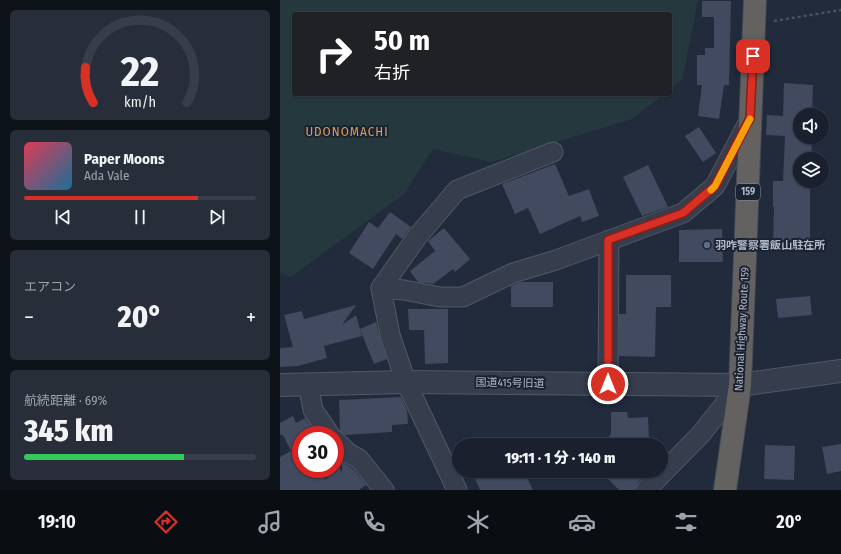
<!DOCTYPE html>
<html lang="ja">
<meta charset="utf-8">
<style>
:root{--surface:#1a202d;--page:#272d39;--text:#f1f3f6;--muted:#9fa3aa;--line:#383e49;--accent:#d93025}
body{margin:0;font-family:"Fira Sans Condensed","Noto Sans JP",sans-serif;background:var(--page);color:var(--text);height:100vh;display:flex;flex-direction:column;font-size:15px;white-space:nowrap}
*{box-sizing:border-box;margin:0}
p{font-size:13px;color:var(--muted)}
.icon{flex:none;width:22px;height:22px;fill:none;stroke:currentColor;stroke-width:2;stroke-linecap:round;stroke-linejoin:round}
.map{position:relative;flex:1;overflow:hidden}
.sheet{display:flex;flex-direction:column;gap:10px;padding:10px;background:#0e1219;width:280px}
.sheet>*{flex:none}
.banner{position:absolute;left:12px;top:12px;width:380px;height:84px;border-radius:4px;box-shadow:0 1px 3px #0004,0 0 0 1px var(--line);background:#202124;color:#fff;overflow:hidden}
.buttons{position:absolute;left:513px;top:108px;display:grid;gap:8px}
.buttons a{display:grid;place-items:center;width:36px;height:36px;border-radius:50%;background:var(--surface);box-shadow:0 1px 3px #0004,0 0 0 1px var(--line);font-size:20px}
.speed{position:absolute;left:12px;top:426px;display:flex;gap:8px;font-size:20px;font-weight:700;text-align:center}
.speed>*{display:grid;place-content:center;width:52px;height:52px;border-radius:50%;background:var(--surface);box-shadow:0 1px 3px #0004,0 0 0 1px var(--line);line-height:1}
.speed .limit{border:6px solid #d22;background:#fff;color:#111}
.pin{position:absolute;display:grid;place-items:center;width:34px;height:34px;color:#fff;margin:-17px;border-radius:8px;box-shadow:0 2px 6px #0006}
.me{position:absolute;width:44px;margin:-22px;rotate:0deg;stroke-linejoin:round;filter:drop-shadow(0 0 3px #0008)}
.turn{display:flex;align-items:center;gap:14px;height:84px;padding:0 16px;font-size:18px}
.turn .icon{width:52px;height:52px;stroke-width:2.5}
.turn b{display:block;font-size:28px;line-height:34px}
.big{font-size:30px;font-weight:800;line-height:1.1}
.sheet .card{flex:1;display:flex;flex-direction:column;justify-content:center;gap:6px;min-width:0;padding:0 14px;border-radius:6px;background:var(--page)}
.sheet .dial{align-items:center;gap:0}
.dial svg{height:104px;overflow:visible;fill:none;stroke:var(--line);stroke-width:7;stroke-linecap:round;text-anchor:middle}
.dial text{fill:var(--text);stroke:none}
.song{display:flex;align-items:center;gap:12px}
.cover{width:48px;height:48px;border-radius:6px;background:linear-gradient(135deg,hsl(350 70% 55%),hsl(200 70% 35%))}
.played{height:4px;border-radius:2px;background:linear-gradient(90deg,var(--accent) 75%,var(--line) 75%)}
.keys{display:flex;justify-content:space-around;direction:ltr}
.heat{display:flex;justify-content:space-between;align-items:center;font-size:22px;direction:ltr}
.charge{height:6px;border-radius:3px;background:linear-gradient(90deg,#34c759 69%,var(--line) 0)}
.trip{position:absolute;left:172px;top:438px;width:216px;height:40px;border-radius:20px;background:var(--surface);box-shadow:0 1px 3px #0004,0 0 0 1px var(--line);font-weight:800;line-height:40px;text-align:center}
.dock{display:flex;height:64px;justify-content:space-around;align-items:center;background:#0a0d12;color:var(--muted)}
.dock .icon{width:28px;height:28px}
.dock .active{color:var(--accent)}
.dock b{font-size:18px;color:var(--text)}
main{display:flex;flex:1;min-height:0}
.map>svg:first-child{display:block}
</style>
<main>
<section class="sheet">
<div class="card dial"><svg viewBox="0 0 100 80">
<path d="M14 69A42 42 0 1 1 86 69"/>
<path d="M14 69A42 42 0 0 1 8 42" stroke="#d93025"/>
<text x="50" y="56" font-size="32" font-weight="700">22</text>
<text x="50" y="72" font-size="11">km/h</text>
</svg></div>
<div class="card">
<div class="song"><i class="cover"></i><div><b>Paper Moons</b><p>Ada Vale</p></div></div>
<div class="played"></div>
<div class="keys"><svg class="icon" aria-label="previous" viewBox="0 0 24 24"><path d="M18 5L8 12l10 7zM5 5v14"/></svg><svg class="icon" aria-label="pause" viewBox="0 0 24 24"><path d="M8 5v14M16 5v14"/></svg><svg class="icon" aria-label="next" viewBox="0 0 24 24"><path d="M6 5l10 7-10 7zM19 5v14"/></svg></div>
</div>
<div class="card"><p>エアコン</p>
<div class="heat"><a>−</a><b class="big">20°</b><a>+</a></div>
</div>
<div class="card"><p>航続距離 · 69%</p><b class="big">345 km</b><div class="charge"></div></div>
</section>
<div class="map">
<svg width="561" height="490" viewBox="0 0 561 490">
<rect width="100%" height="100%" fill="#222b3c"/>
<path fill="#24383d" d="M 0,0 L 418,0 L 402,80 L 390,89 L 390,14 L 14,14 L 14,94 L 384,94 L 352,119 L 211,162 L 153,149 L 124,194 L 11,277 L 0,272 Z"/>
<g fill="#414a5e">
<path d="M 422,1 L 451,1 L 449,85 L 444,85 L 439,119 L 418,116 L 422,85 L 417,85 L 417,55 L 425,55 L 425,48 L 434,48 L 434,17 L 422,17 Z"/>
<path d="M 504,83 L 533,85 L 532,115 L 520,115 L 520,137 L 531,137 L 530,142 L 532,142 L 531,159 L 520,159 L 520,181 L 530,181 L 530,245 L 493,244 L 494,207 L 493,207 L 493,181 L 503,181 L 505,136 L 486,135 L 487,115 L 503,116 Z"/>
<path d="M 419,127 L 436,153 L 423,162 L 405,136 Z"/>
<path d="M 275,164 L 289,196 L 309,189 L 319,216 L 302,222 L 300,216 L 260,234 L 248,208 L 235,214 L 222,184 Z"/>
<path d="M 368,165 L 388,207 L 362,216 L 343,177 Z"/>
<path d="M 110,212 L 131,227 L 122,239 L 116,234 L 93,269 L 69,253 L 89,222 L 98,228 Z"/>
<path d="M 164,228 L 190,259 L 175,272 L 173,269 L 153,284 L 138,282 L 130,271 L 155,251 L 148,241 Z"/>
<path d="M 442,229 L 443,262 L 399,262 L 399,230 Z"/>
<path d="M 346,275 L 391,275 L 391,307 L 376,307 L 375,357 L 339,356 L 339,314 L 346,314 Z"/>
<path d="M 240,282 L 273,282 L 273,307 L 231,307 L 231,286 Z"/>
<path d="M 530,296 L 532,315 L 498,318 L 496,299 Z"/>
<path d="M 76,305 L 62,325 L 76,315 L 82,336 L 44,346 L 47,358 L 18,366 L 0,367 L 0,348 L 13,347 L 4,315 L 22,311 L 24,319 Z"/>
<path d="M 128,309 L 168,309 L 168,363 L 145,364 L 144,330 L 129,330 Z"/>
<path d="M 96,322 L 100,338 L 107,359 L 94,364 L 80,329 Z"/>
<path d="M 121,397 L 127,410 L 128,424 L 112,425 L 112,432 L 65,435 L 60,431 L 59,400 Z"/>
<path d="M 331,412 L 347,412 L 348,418 L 368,417 L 369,441 L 373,445 L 321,445 L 331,434 Z"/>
<path d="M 13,416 L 16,423 L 25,418 L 37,435 L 21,435 L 21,469 L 39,469 L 45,480 L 59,466 L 62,473 L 62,462 L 72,468 L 86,485 L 79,490 L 0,490 L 0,457 L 11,451 L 3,435 L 0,435 L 0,423 Z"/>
<path d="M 561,444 L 561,471 L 547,474 L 542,447 Z"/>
<path d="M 485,445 L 515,446 L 514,480 L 484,479 Z"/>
<path d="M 192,471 L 244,471 L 253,490 L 200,490 Z"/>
<path d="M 320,471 L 369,471 L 358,482 L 355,490 L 339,490 Z"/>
</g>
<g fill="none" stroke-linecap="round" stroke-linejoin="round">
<defs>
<g id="minor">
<path d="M 101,288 L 124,290 L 160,297 L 183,297 L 233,273 L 276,260 L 403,213 L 435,186 L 470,119"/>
<path d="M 28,384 L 33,410 L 50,435"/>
<path d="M 328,384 L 329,240"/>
<path d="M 55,440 L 68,453 L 79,459 L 104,490"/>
<path d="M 177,490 L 126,382 L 110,335 L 101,288 L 137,237 L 177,190 L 273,152"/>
<path d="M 366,490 L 421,434 L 460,385"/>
</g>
<path id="tertiary" d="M 0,385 L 126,382 L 460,385 L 561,371"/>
<path id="trunk" d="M 445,490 L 460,385 L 475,0"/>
</defs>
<use href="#minor" stroke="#515867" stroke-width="21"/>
<use href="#tertiary" stroke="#515867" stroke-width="24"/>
<use href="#trunk" stroke="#414857" stroke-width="24"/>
<path stroke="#42555a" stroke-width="2.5" stroke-dasharray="3 3" stroke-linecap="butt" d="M 494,21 L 561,10"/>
<use href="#minor" stroke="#363d4c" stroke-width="19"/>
<use href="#tertiary" stroke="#363d4c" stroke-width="22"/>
<use href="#trunk" stroke="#646260" stroke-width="22"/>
</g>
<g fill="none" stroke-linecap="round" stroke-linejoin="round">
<defs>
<path id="route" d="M 328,384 L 328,240 L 403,213 L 435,186 L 470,118 L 473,56"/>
</defs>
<use href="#route" stroke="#8d1f18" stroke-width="10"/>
<use href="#route" stroke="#d93025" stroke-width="7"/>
<path stroke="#f59e0b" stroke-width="7" d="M 431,190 L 435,186 L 470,119"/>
</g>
<circle fill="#5c6f8a" stroke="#1b2231" stroke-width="1.5" cx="427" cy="245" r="4"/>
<g text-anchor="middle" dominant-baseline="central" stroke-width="4" stroke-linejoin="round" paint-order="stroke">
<rect fill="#1b2231" stroke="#848b9b" stroke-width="1" x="456" y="184" width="24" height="16" rx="3"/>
<g font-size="10" font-weight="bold" fill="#b1b8c8">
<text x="468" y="192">159</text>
</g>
<g font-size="11" font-weight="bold" fill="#b1b8c8" stroke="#1b2231" text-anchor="start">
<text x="435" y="245">羽咋警察署飯山駐在所</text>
</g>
<g font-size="11" fill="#b1b8c8" stroke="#1b2231">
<text transform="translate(462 329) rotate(-87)">National Highway Route 159</text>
<text transform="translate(230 383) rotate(1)">国道415号旧道</text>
</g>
<g font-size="13" letter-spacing="1" fill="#d79d5d" stroke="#1b2231">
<text x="67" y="131">UDONOMACHI</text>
</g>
</g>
</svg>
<div class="buttons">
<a><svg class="icon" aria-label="sound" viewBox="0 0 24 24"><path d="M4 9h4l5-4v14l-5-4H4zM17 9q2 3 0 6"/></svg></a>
<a><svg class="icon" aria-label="layers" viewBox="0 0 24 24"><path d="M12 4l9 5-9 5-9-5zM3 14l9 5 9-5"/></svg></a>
</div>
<div class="speed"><div class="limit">30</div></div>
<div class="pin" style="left:473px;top:56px;background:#d93025"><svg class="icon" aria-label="arrive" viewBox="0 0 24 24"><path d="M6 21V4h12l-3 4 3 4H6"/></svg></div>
<svg class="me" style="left:328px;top:384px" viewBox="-20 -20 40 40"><circle r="17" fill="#d93025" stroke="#fff" stroke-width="3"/><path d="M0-11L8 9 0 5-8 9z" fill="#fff"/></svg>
<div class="trip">19:11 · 1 分 · 140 m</div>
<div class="banner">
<div class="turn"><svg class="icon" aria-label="right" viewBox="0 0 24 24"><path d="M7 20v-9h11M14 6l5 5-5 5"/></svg><div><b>50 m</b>右折</div></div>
</div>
</div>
</main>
<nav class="dock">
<b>19:10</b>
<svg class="icon active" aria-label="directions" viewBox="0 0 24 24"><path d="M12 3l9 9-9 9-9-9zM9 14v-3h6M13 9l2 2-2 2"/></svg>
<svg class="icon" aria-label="music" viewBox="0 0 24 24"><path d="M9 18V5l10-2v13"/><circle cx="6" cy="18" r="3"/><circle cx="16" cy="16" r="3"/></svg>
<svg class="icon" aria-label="phone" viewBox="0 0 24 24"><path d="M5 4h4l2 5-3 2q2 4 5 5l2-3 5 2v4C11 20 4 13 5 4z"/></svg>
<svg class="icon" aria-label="climate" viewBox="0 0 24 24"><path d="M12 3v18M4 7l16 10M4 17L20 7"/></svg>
<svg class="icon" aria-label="car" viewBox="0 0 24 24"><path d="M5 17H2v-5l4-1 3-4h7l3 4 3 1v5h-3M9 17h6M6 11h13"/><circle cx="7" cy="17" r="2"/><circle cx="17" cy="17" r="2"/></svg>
<svg class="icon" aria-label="filters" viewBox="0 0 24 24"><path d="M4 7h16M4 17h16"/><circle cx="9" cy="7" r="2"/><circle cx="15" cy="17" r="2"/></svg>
<b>20°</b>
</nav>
